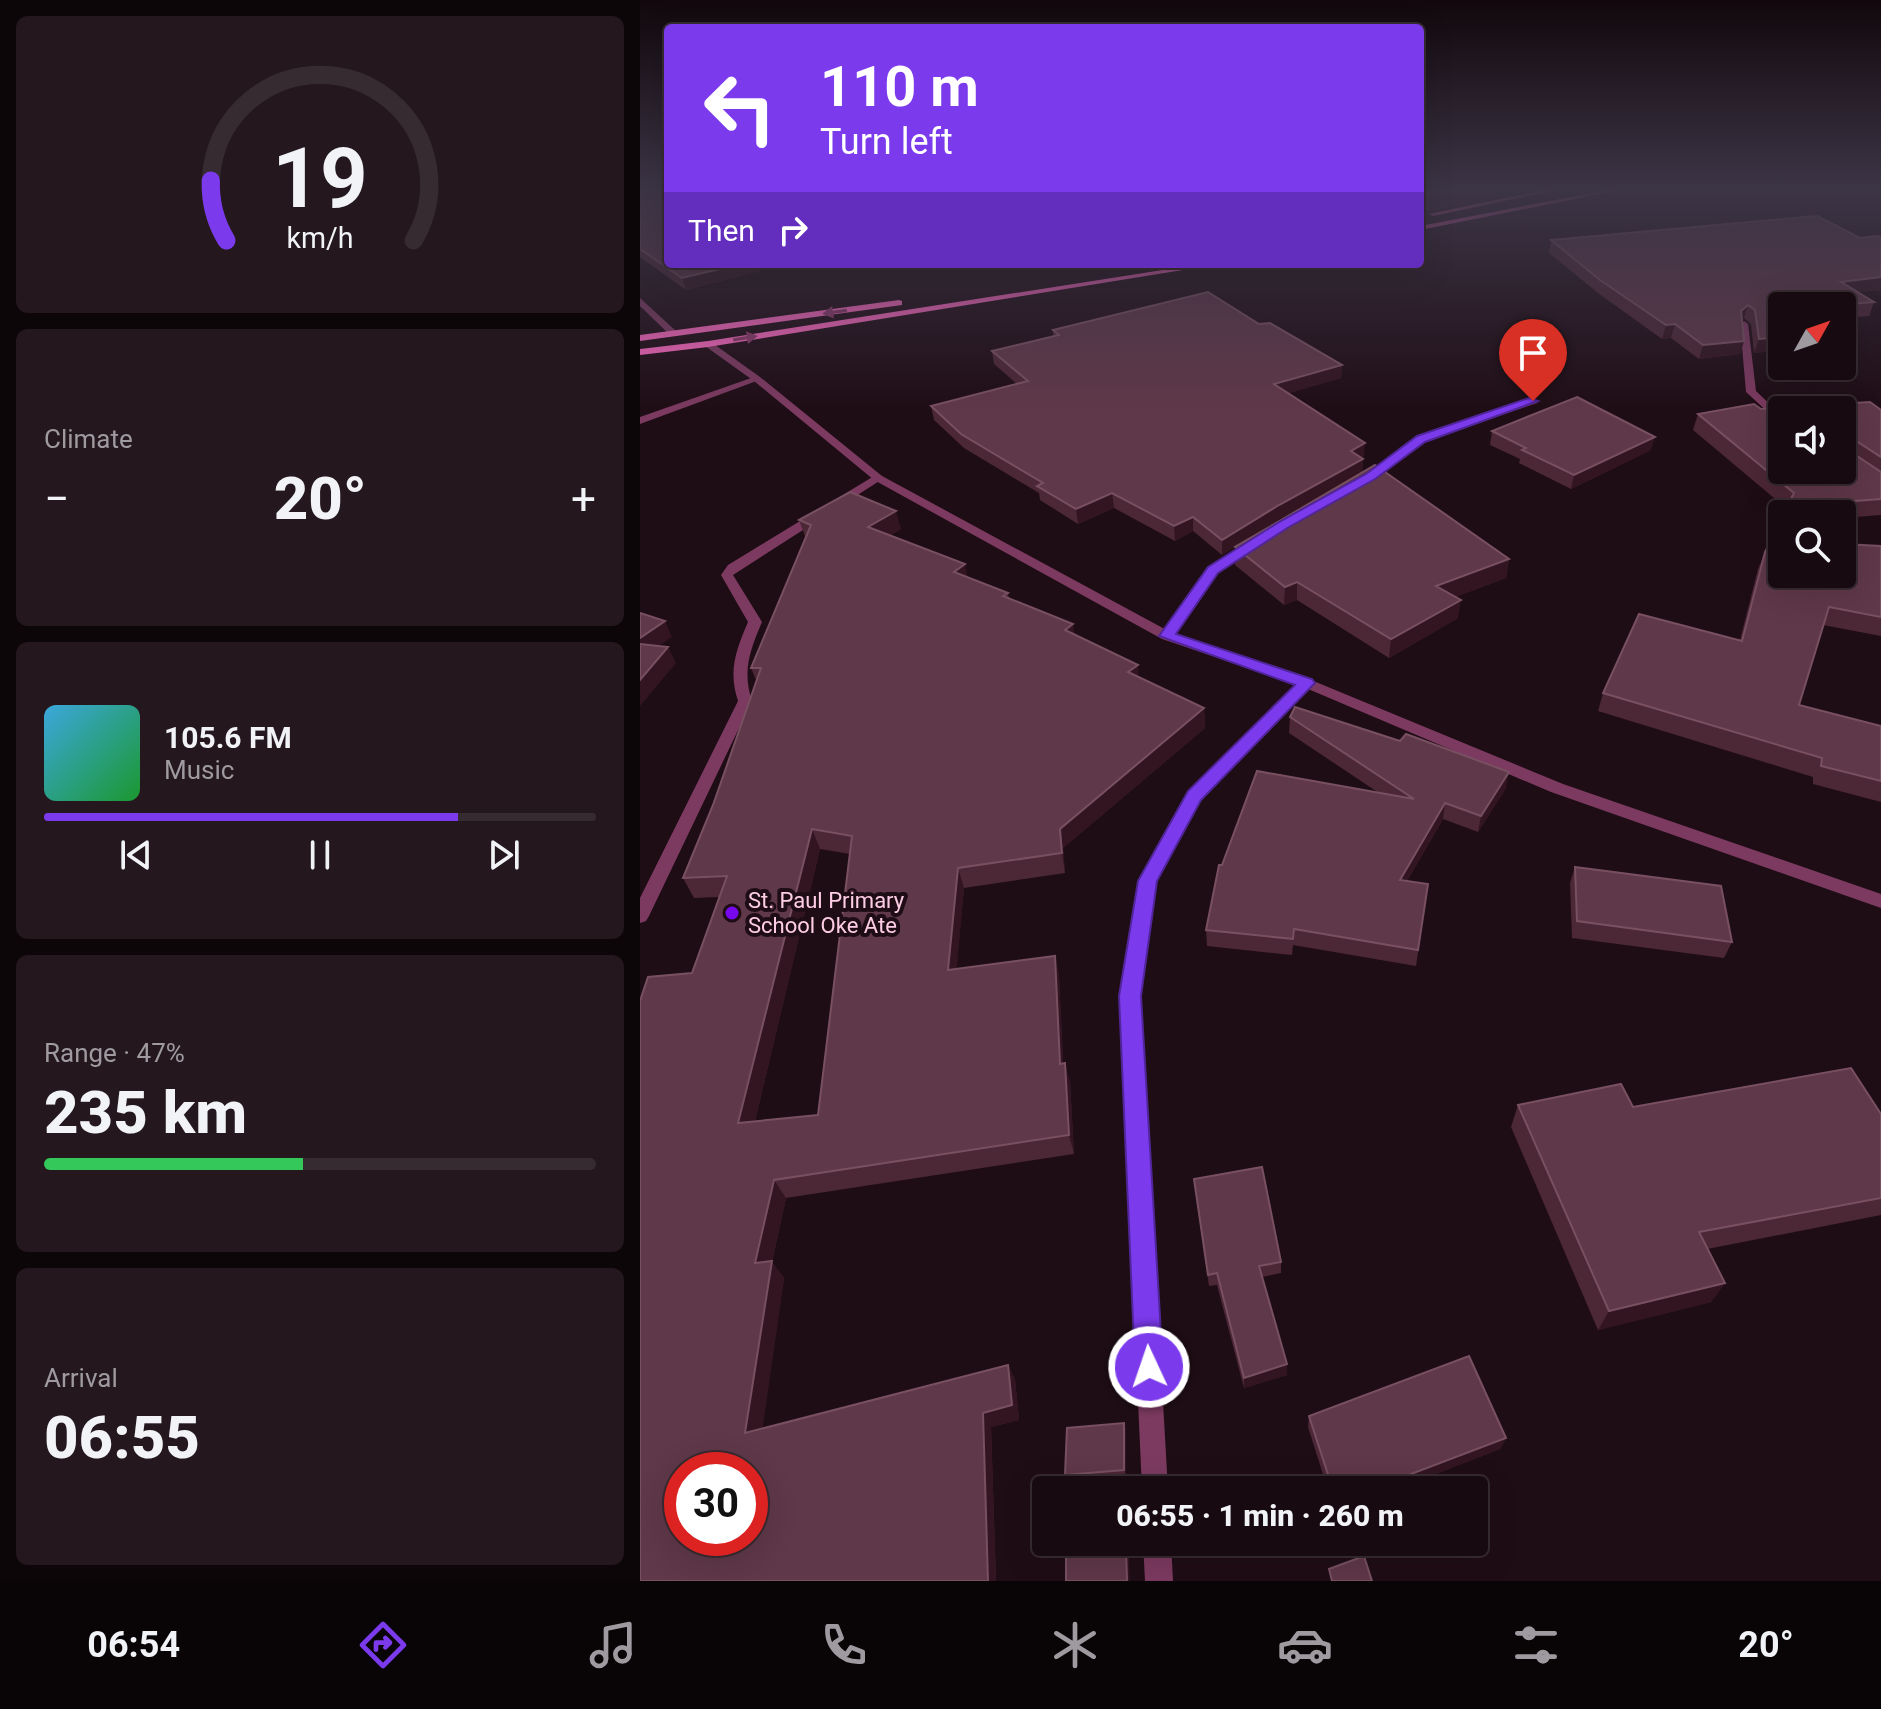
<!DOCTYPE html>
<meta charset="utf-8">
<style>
:root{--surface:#170a10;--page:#24181e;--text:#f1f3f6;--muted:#9e9a9f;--line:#362b30;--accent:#7c3aed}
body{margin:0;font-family:Roboto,sans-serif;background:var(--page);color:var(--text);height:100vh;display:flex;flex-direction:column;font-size:30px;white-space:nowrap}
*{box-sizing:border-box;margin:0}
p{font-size:26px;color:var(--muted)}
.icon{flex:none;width:44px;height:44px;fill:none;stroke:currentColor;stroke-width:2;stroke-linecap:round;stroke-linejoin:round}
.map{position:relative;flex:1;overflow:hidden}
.panel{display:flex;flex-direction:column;gap:16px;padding:16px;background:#0d0609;width:640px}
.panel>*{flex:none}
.banner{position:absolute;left:24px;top:24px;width:760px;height:244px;border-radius:8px;box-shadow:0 8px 32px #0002,0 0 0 2px var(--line);background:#7c3aed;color:#fff;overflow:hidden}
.needle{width:52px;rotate:50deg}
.controls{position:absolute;left:1128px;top:292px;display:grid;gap:16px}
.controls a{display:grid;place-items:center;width:88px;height:88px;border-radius:8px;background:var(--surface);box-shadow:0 8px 32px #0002,0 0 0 2px var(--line);font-size:40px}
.speed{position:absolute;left:24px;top:1452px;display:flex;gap:16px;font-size:40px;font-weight:700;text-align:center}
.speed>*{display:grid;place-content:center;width:104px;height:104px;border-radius:50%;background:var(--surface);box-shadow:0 8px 32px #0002,0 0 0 2px var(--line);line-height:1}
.speed .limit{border:12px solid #d22;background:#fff;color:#111}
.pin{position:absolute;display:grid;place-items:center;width:68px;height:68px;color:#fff;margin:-82px -34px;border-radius:50% 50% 50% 0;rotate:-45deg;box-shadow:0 0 8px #0007}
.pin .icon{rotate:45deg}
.me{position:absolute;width:88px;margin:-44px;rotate:357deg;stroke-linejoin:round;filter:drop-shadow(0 0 6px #0008)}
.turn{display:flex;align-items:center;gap:28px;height:168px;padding:0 24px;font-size:36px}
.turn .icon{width:104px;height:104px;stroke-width:2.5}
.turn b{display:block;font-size:56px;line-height:68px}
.then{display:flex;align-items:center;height:76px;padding:0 24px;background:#0003;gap:16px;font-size:30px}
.big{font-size:60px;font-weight:800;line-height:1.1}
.panel .widget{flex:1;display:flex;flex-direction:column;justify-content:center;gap:12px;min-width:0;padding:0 28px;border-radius:12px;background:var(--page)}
.panel .dial{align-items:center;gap:0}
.dial svg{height:208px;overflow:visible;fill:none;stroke:var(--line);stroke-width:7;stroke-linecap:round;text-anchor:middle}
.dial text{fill:var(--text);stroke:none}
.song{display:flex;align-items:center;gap:24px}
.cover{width:96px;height:96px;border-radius:12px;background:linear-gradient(135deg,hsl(200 70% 55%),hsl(130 70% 35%))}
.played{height:8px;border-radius:4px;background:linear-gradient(90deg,var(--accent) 75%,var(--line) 75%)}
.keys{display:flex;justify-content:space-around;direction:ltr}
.heat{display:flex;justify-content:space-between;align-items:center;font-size:44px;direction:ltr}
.charge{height:12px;border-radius:6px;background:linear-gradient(90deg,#34c759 47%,var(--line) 0)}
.trip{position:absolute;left:392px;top:1476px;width:456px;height:80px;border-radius:8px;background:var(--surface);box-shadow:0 8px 32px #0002,0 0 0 2px var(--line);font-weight:800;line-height:80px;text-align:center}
.menu{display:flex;height:128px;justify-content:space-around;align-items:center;background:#090406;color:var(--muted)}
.menu .icon{width:56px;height:56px}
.menu .selected{color:var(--accent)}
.menu b{font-size:36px;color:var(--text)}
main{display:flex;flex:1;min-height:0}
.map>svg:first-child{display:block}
</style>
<main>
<section class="panel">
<div class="widget dial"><svg viewBox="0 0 100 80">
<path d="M14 69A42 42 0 1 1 86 69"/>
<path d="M14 69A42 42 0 0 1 8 46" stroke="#7c3aed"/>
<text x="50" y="56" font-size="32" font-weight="700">19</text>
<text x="50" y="72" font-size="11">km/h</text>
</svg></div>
<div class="widget"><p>Climate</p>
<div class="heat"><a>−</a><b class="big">20°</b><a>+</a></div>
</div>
<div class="widget">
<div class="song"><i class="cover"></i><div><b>105.6 FM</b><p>Music</p></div></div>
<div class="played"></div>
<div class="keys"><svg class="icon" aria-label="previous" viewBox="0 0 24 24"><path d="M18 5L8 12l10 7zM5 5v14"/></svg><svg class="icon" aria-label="pause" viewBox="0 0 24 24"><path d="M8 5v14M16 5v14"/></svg><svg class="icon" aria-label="next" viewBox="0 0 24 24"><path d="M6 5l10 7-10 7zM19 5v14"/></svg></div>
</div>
<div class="widget"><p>Range · 47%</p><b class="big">235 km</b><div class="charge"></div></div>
<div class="widget"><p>Arrival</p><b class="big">06:55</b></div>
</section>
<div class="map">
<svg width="1241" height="1581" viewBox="0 0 1241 1581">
<rect width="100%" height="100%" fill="#1f0d15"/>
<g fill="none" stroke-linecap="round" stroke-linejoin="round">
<g fill="#7c3a60" fill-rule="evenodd">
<path d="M 0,298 L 37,332 L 37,336 L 31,336 L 0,306 Z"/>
<path d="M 1104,321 L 1108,324 L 1116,391 L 1142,416 L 1142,425 L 1106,392 L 1100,324 Z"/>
<path d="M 114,377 L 122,379 L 0,424 L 0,417 Z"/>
<path d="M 893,398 L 898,401 L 897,403 L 785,441 L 729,482 L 719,480 L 777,437 Z"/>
<path d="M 234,476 L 244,478 L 93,575 L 122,622 C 110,650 102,671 112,701 L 9,916 L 6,921 L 0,923 L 0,898 L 98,701 C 88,671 96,650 108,622 L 81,575 L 88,565 Z"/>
<path d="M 611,542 L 615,543 L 615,549 L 577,573 L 532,639 L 522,639 L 520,636 L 569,567 Z"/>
<path d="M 666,679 L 671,680 L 673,683 L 671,686 L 560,800 L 516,881 L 500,996 L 528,1490 L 502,1490 L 480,996 L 498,881 L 548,792 L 661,680 Z"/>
<path d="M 503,1542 L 531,1542 L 533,1581 L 505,1581 Z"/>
</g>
<path fill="#7c3a60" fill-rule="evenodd" d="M 65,342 L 71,342 L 120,377 L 242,476 L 532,633 L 671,680 L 923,784 L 1241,894 L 1241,908 L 911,792 L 661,686 L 522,639 L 234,480 L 114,381 L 65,346 Z"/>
<g fill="#fa68be" fill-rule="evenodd">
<path d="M 904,190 L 916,190 L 793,216 L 789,214 Z"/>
<path d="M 968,190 L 980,190 L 780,230 L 780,226 Z"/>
<path d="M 561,264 L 580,264 L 68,347 L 0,355 L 0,349 L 68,341 Z"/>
<path d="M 259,300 L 262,301 L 262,305 L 0,341 L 0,335 Z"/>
</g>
</g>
<g fill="#4c2736" fill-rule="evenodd">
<path d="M 0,190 L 28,264 L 118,264 L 120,271 L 46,290 L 0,257 Z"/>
<path d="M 780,190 L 861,190 L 815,205 L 789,211 L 780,206 Z"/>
<path d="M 1241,237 L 1241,290 L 1218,292 L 1234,302 L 1229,316 L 1202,318 L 1202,306 L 1142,306 L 1142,350 L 1114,353 L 1111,324 L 1104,318 L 1102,320 L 1104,341 L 1100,354 L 1059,359 L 1031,338 L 1022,339 L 958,293 L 909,253 L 911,240 Z"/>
<path d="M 619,324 L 702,365 L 701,378 L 648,393 L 724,457 L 722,458 L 723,459 L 722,473 L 869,559 L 866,578 L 815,597 L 818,618 L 749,658 L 657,600 L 644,605 L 595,565 L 595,547 L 582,555 L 553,531 L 535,541 L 474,508 L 438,524 L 400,500 L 399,493 L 324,448 L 294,420 L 291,406 L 377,384 L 354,364 L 352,351 L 413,336 L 413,330 ZM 700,486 L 597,546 L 639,519 Z"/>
<path d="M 1202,410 L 1241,410 L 1241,515 L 1202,518 L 1203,544 L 1241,546 L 1241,636 L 1183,625 L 1159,705 L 1241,726 L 1241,802 L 1173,784 L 1173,777 L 958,711 L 963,693 L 1100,640 L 1118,569 L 1125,552 L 1146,508 L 1053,430 L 1058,414 L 1142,470 Z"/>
<path d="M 852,431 L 1011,450 L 931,489 L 879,463 L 880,459 L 850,445 Z"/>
<path d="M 159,520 L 261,529 L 251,535 L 328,578 L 368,593 L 369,598 L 435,635 L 499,677 L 564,708 L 565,728 L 423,848 L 425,873 L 324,888 L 316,969 L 415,956 L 419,976 L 423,1063 L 430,1082 L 434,1154 L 146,1198 L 132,1262 L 144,1278 L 122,1428 L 368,1365 L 375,1380 L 379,1420 L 351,1427 L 356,1581 L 0,1581 L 52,973 L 79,897 L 54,898 L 43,878 L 73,805 L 116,680 L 111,668 L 166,539 ZM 180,849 L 210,854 L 178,1115 L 115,1121 Z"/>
<path d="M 650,717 L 866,788 L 838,832 L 803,819 L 767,881 L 788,884 L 776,966 L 653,945 L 652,955 L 567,946 L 566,930 L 582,865 L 739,793 L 649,733 Z"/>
<path d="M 935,867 L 1092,942 L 1084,958 L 932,938 L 930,883 Z"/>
<path d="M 878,1105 L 1241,1114 L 1241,1215 L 1067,1249 L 1085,1283 L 1071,1302 L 958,1330 L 871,1127 Z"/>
<path d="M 554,1179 L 641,1262 L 641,1273 L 622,1277 L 647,1364 L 647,1375 L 604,1388 L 577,1285 L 569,1286 Z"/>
<path d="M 669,1416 L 866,1438 L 860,1449 L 754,1490 L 688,1490 L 668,1427 Z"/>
<path d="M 486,1429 L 486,1476 L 427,1480 L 425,1475 Z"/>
</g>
<g fill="#321521">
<path d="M 814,190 L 861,190 L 815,205 L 789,211 L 790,195 Z"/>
<path d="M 101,264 L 118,264 L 120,271 L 46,290 L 42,278 Z"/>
<path d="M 1241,277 L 1241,290 L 1196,295 L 1201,282 Z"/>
<path d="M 1108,305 L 1104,318 L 1097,324 L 1101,311 Z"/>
<path d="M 1035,324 L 1031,338 L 1022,339 L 1026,325 Z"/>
<path d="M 1202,330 L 1207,330 L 1202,343 Z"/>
<path d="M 1142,337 L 1142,350 L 1114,353 L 1119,339 Z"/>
<path d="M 1104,341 L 1100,354 L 1059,359 L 1063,345 Z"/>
<path d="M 702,365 L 701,378 L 633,398 L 634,384 Z"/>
<path d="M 1015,437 L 1011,450 L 931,489 L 934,475 Z"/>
<path d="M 725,443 L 724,457 L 710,465 L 711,451 Z"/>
<path d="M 723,459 L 722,474 L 639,519 L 582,555 L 582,540 L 639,505 Z"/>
<path d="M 472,493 L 474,508 L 438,524 L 436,509 Z"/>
<path d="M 256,511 L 261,529 L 233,546 L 228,527 Z"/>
<path d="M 553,517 L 553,531 L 535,541 L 534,526 Z"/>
<path d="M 869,559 L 866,578 L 794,605 L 796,586 Z"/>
<path d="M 325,564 L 329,583 L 314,572 Z"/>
<path d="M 657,582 L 657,600 L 644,605 L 645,587 Z"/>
<path d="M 821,600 L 818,618 L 749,658 L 751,639 Z"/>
<path d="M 25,621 L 32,637 L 0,659 L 0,638 Z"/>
<path d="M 433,624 L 436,643 L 425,630 Z"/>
<path d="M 28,647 L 36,663 L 0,706 L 0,680 Z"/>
<path d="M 498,665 L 499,684 L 488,672 Z"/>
<path d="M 564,708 L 565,728 L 423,848 L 425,873 L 422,853 L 420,829 Z"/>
<path d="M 869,772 L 866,788 L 838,832 L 841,816 Z"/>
<path d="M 805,803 L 803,819 L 758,896 L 760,880 Z"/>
<path d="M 172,829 L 180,849 L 110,1142 L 98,1123 Z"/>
<path d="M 318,868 L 324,888 L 315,989 L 308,970 Z"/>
<path d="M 415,956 L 419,976 L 424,1083 L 420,1064 Z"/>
<path d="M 425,1063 L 430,1082 L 434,1154 L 429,1135 Z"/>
<path d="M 134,1180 L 146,1198 L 132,1262 L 144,1278 L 120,1447 L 105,1433 L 115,1263 Z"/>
<path d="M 1085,1283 L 1071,1302 L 958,1330 L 969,1311 Z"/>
<path d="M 647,1364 L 647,1375 L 604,1388 L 604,1378 Z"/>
<path d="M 368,1365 L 375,1380 L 379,1420 L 351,1427 L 356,1581 L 348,1581 L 343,1413 Z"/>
<path d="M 484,1423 L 486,1429 L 486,1476 L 484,1470 Z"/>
<path d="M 866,1438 L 860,1449 L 754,1490 L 729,1490 Z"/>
<path d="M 486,1546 L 489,1555 L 490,1581 L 487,1581 Z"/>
</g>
<g fill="#5f3849" stroke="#785061" stroke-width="2" fill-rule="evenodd">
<path d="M 0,190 L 28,190 L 28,264 L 101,264 L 42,278 L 0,249 Z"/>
<path d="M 782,190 L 814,190 L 790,195 Z"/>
<path d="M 1177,216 L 1220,238 L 1238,236 L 1241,237 L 1241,277 L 1201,282 L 1234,302 L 1187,306 L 1142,306 L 1142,337 L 1119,339 L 1115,310 L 1108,305 L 1101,311 L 1104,341 L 1063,345 L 1035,324 L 1026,325 L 960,280 L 911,240 Z"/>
<path d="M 568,292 L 619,324 L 630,323 L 702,365 L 634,384 L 725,443 L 711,451 L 723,459 L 639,505 L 582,540 L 553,517 L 534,526 L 472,493 L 436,509 L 397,486 L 403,483 L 321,434 L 291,406 L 388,381 L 352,351 L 419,335 L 413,330 Z"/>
<path d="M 937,397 L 1015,437 L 934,475 L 882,450 L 886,448 L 852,431 Z"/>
<path d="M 1230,402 L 1241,410 L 1241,457 L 1210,437 L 1206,438 L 1205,448 L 1241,472 L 1241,499 L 1202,502 L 1203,544 L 1241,546 L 1241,617 L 1189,607 L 1159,705 L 1241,726 L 1241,781 L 1181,766 L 1182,758 L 963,693 L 999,614 L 1102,641 L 1125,552 L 1142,517 L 1142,574 L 1202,574 L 1202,514 L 1143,514 L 1154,493 L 1058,414 L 1114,404 L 1121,409 L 1141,407 L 1145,410 L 1142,410 L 1142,470 L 1202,470 L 1202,410 L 1149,410 L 1150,407 Z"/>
<path d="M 735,465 L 869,559 L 796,586 L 821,600 L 751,639 L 657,582 L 645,587 L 595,547 Z"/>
<path d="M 210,492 L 256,511 L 228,527 L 325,564 L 314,572 L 368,593 L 363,596 L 433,624 L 425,630 L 498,665 L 488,672 L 564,708 L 420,829 L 422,853 L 318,868 L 308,970 L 415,956 L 420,1064 L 425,1063 L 429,1135 L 134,1180 L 115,1263 L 132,1261 L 105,1433 L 368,1365 L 372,1405 L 343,1413 L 348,1581 L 0,1581 L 0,1001 L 8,977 L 52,973 L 87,876 L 43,878 L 73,805 L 121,668 L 111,668 L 171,525 L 159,520 ZM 172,829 L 212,836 L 178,1115 L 98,1123 ZM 42,1470 L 110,1470 L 110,1538 L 42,1538 Z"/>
<path d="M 0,613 L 25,621 L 0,638 Z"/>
<path d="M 0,644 L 28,647 L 0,680 Z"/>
<path d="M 655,707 L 760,741 L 766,734 L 869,772 L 841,816 L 805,803 L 760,880 L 788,884 L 778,950 L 654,929 L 653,939 L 566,930 L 579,865 L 582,865 L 617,771 L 774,799 L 650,717 Z"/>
<path d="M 935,867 L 1081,886 L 1092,942 L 937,921 Z"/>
<path d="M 1211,1068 L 1241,1114 L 1241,1198 L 1059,1232 L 1085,1283 L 969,1311 L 878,1105 L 981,1084 L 993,1107 Z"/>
<path d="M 622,1167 L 641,1262 L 619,1266 L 647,1364 L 604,1378 L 577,1273 L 568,1275 L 554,1179 Z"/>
<path d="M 829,1356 L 866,1438 L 729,1490 L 693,1490 L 669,1416 Z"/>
<path d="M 484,1423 L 484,1470 L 425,1475 L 427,1428 Z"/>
<path d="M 486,1546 L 487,1581 L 426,1581 L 426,1554 Z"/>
<path d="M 724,1556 L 732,1581 L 692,1581 L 689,1569 Z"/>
</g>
<defs><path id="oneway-solid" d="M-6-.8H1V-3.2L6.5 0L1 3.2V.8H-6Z" transform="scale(2)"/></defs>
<g fill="#8c3a6a">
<use href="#oneway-solid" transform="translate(195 312) rotate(172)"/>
<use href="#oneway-solid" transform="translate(105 338) rotate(-9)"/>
</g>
<linearGradient id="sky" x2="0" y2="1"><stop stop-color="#11070c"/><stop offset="0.46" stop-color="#3c3546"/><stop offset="1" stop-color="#3c3546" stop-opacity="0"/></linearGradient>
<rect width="1241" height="411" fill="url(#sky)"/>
<path fill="#7c3aed" stroke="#51269a" stroke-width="2" d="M 889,398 L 898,401 L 785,442 L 735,479 L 649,527 L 578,573 L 536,634 L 672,679 L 675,683 L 561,800 L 517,881 L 501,996 L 523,1367 L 519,1377 L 509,1381 L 499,1377 L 495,1367 L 479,996 L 498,881 L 548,791 L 655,685 L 519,636 L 568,567 L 639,522 L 726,474 L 777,436 Z"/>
<circle fill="#7708ee" stroke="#1f0d15" stroke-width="3" cx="92" cy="913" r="8"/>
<g text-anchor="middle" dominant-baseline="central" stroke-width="8" stroke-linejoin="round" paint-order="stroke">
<g font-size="22" fill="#fdcde5" stroke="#1f0d15" text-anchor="start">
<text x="108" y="900">St. Paul Primary<tspan x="108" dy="25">School Oke Ate</tspan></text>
</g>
</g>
</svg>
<div class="controls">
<a><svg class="needle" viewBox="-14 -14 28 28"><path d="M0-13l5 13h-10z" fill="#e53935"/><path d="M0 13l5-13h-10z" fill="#9e9a9f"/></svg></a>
<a><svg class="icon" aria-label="sound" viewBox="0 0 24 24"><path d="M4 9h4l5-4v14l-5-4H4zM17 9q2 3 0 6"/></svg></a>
<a><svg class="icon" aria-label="search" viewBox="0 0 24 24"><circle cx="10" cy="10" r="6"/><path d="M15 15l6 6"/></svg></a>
</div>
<div class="speed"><div class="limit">30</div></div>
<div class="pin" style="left:893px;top:401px;background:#d93025"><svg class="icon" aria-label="arrive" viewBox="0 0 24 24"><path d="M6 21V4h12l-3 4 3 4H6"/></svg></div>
<svg class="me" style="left:509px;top:1367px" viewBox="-20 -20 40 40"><circle r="17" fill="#7c3aed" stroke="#fff" stroke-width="3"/><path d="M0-11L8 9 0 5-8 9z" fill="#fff"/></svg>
<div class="trip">06:55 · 1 min · 260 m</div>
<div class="banner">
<div class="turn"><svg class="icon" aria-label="left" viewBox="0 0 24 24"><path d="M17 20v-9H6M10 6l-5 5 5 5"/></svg><div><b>110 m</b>Turn left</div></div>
<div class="then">Then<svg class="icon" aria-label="right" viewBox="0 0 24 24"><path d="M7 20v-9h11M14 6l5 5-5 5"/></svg></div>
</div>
</div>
</main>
<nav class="menu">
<b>06:54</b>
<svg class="icon selected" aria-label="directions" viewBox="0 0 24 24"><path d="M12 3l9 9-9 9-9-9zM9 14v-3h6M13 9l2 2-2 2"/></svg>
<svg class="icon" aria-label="music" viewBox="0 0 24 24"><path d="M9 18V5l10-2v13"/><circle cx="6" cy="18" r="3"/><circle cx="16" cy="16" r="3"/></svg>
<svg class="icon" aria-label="phone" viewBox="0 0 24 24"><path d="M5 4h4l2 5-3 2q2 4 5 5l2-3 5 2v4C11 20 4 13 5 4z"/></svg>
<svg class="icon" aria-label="climate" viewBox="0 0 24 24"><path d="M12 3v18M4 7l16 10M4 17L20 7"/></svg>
<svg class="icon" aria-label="car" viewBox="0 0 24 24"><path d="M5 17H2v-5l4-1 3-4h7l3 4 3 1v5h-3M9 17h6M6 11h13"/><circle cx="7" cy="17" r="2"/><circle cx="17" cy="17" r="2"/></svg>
<svg class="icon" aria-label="filters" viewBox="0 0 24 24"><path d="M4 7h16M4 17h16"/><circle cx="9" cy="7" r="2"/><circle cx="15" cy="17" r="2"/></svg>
<b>20°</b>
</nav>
